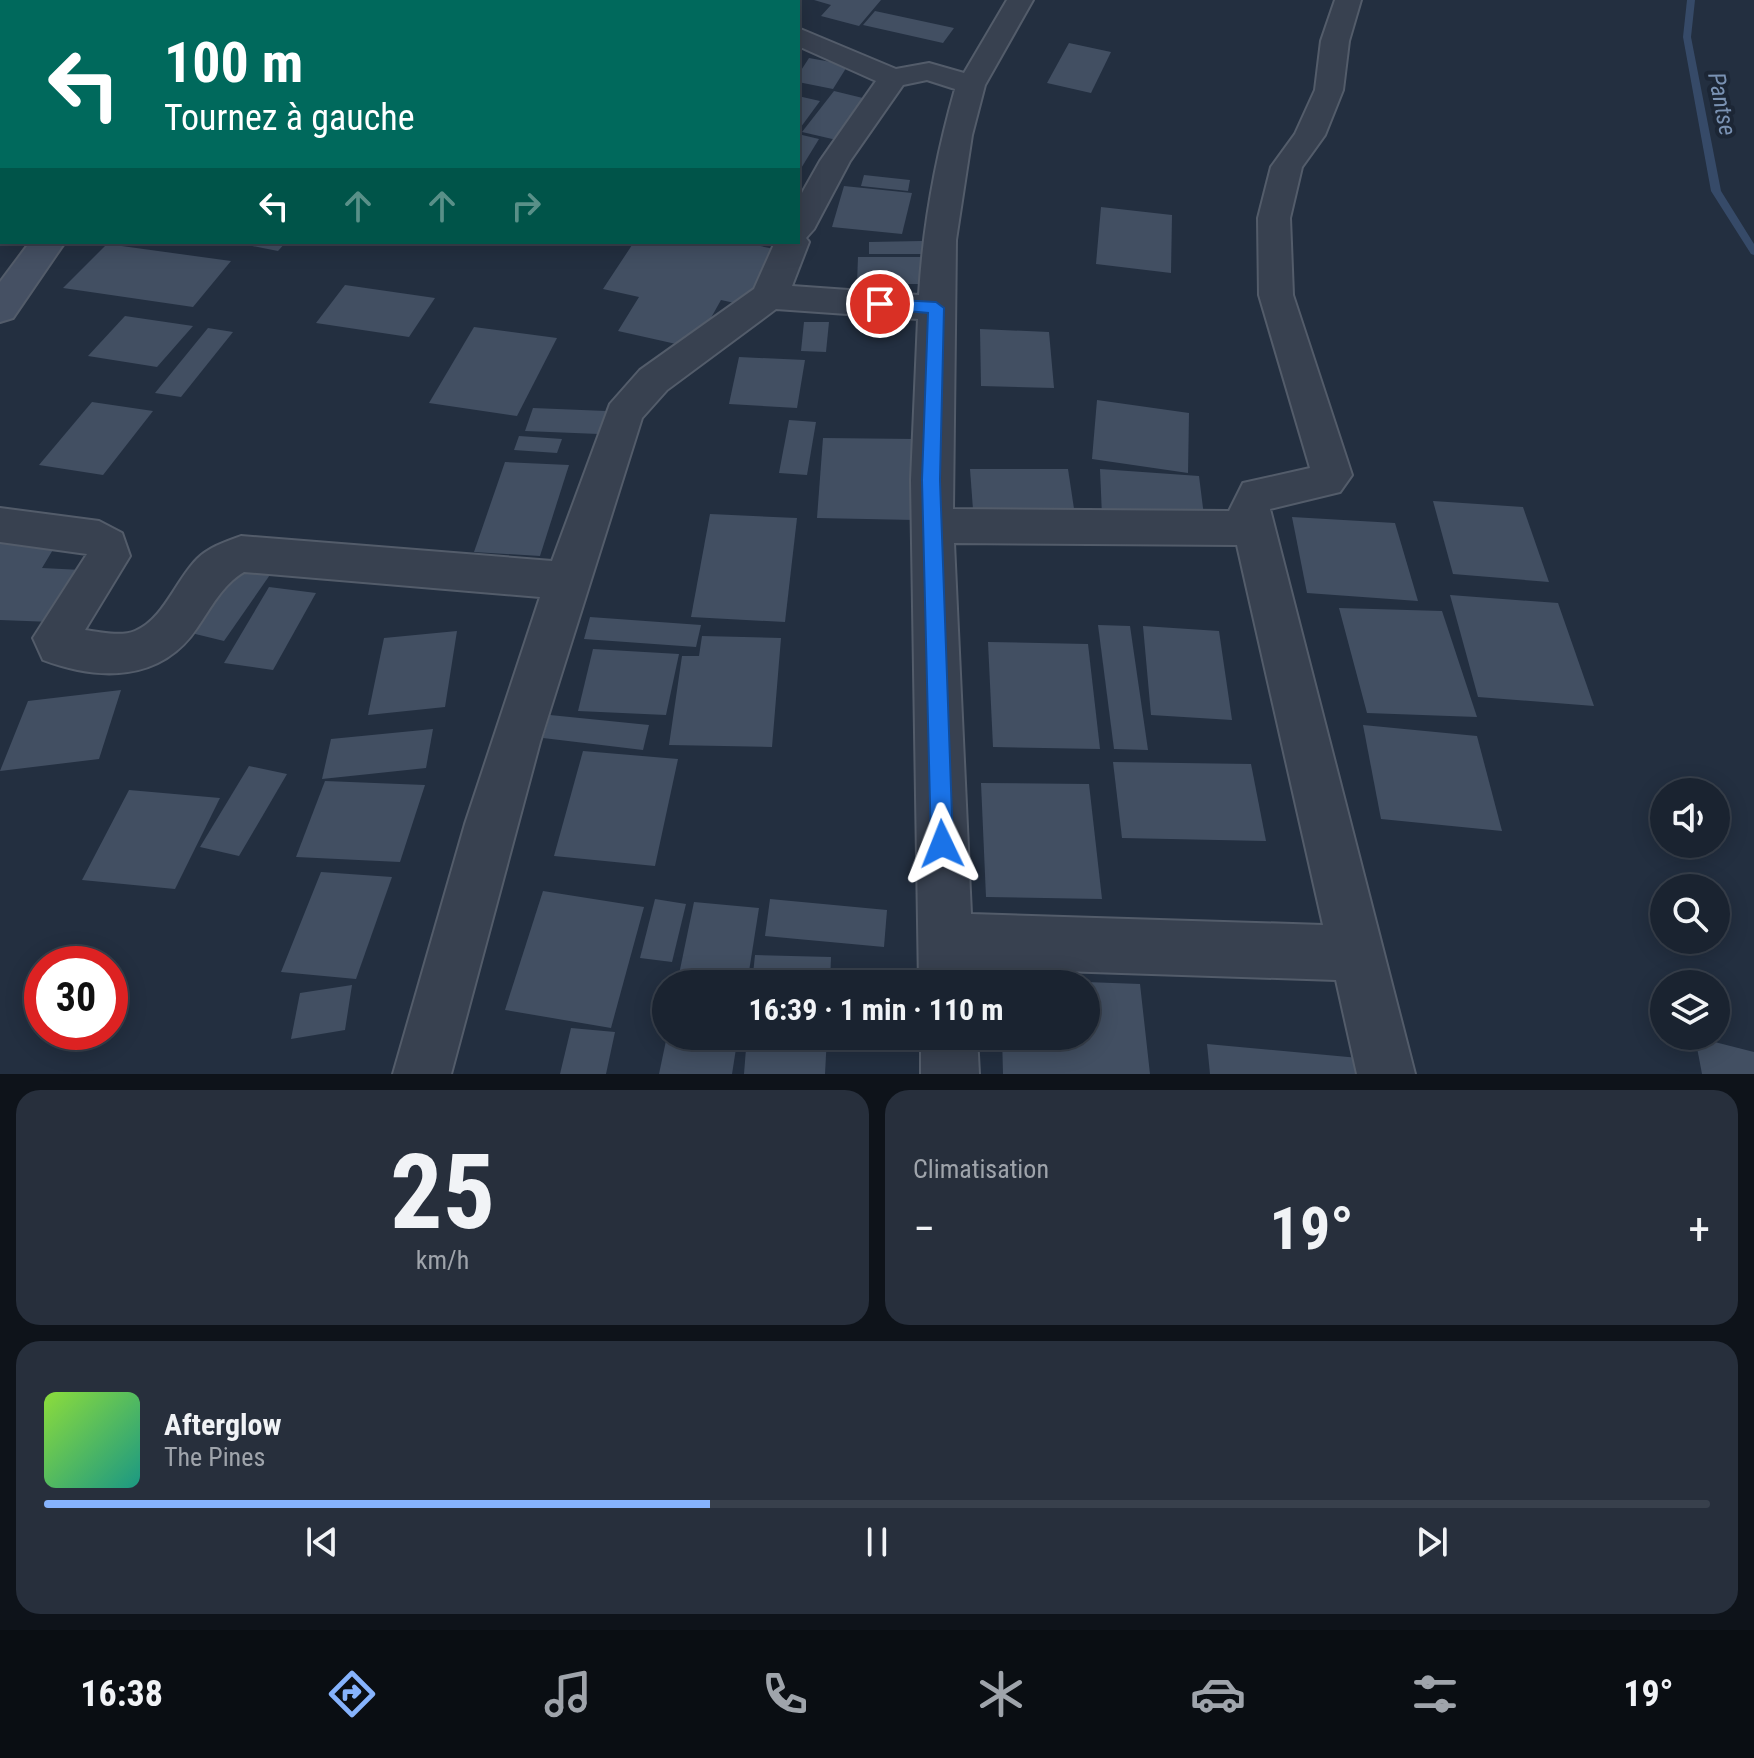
<!DOCTYPE html>
<html lang="fr">
<meta charset="utf-8">
<style>
:root{--surface:#1a2330;--page:#272f3c;--text:#f1f3f6;--muted:#9fa4ab;--line:#38404c;--accent:#86b3fd}
body{margin:0;font-family:"Roboto Condensed",sans-serif;background:var(--page);color:var(--text);height:100vh;display:flex;flex-direction:column;font-size:30px;white-space:nowrap}
*{box-sizing:border-box;margin:0}
p{font-size:26px;color:var(--muted)}
.icon{flex:none;width:44px;height:44px;fill:none;stroke:currentColor;stroke-width:2;stroke-linecap:round;stroke-linejoin:round}
.map{position:relative;height:1074px;overflow:hidden}
.side{display:flex;flex-direction:column;gap:16px;padding:16px;background:#0e131a;flex:1}
.side>*{flex:none}
.top-card{position:absolute;left:0px;top:0px;width:800px;height:244px;box-shadow:0 4px 20px #0003,0 0 0 2px var(--line);background:#00695c;color:#fff;overflow:hidden}
.fabs{position:absolute;left:1650px;top:778px;display:grid;gap:16px}
.fabs a{display:grid;place-items:center;width:80px;height:80px;border-radius:50%;background:var(--surface);box-shadow:0 4px 20px #0003,0 0 0 2px var(--line);font-size:40px}
.speed{position:absolute;left:24px;top:946px;display:flex;gap:16px;font-size:40px;font-weight:700;text-align:center}
.speed>*{display:grid;place-content:center;width:104px;height:104px;border-radius:50%;background:var(--surface);box-shadow:0 4px 20px #0003,0 0 0 2px var(--line);line-height:1}
.speed .limit{border:12px solid #d22;background:#fff;color:#111}
.pin{position:absolute;display:grid;place-items:center;width:68px;height:68px;color:#fff;margin:-34px;border:4px solid #fff;border-radius:50%;box-shadow:0 2px 8px #0007}
.me{position:absolute;width:88px;margin:-44px;rotate:358deg;stroke-linejoin:round;filter:drop-shadow(0 0 6px #0008)}
.turn{display:flex;align-items:center;gap:28px;height:168px;padding:0 32px;font-size:36px}
.turn .icon{width:104px;height:104px;stroke-width:2.5}
.turn b{display:block;font-size:56px;line-height:68px}
.lanes{display:flex;align-items:center;height:76px;padding:0 32px;background:#0003;justify-content:center;gap:40px;direction:ltr}
.lanes .off{opacity:.35}
.big{font-size:60px;font-weight:700;line-height:1.1}
.side .tile{flex:1;display:flex;flex-direction:column;justify-content:center;gap:12px;min-width:0;padding:0 28px;border-radius:24px;background:var(--page)}
.side .dial{align-items:center;gap:0}
.dial b{font-size:104px;line-height:1}
.song{display:flex;align-items:center;gap:24px}
.cover{width:96px;height:96px;border-radius:12px;background:linear-gradient(135deg,hsl(90 70% 55%),hsl(170 70% 35%))}
.played{height:8px;border-radius:4px;background:linear-gradient(90deg,var(--accent) 40%,var(--line) 40%)}
.keys{display:flex;justify-content:space-around;direction:ltr}
.heat{display:flex;justify-content:space-between;align-items:center;font-size:44px;direction:ltr}
.side .tiles{flex:1;display:grid;gap:16px;grid-template-columns:1fr 1fr}
.tile:last-child{grid-column:span 2}
.trip{position:absolute;left:652px;top:970px;width:448px;height:80px;border-radius:40px;background:var(--surface);box-shadow:0 4px 20px #0003,0 0 0 2px var(--line);font-weight:700;line-height:80px;text-align:center}
.dock{display:flex;height:128px;justify-content:space-around;align-items:center;background:#0a0e13;color:var(--muted)}
.dock .icon{width:56px;height:56px}
.dock .active{color:var(--accent)}
.dock b{font-size:36px;color:var(--text)}
.map>svg:first-child{display:block}
</style>
<div class="map">
<svg width="1754" height="1074" viewBox="0 0 1754 1074">
<rect width="100%" height="100%" fill="#232f40"/>
<g fill="none" stroke-linecap="round" stroke-linejoin="round">
<path fill="#364a68" fill-rule="evenodd" d="M 1687,0 L 1695,0 L 1691,37 L 1721,191 L 1754,244 L 1754,255 L 1751,254 L 1711,191 L 1683,37 Z"/>
</g>
<g fill="#424f62">
<path d="M 814,0 L 881,0 L 859,26 L 821,16 L 831,5 Z"/>
<path d="M 875,11 L 954,28 L 943,43 L 863,25 Z"/>
<path d="M 1069,43 L 1111,52 L 1091,93 L 1047,83 Z"/>
<path d="M 809,58 L 848,65 L 833,89 L 798,82 L 798,75 Z"/>
<path d="M 834,91 L 871,100 L 841,141 L 802,132 Z"/>
<path d="M 798,96 L 820,101 L 798,131 Z"/>
<path d="M 798,134 L 819,139 L 800,170 L 798,169 Z"/>
<path d="M 864,175 L 910,180 L 908,191 L 861,186 Z"/>
<path d="M 844,186 L 912,193 L 902,234 L 832,227 Z"/>
<path d="M 1101,207 L 1172,215 L 1171,273 L 1096,264 Z"/>
<path d="M 922,241 L 923,254 L 869,254 L 869,242 Z"/>
<path d="M 232,242 L 286,242 L 278,251 Z"/>
<path d="M 634,242 L 741,242 L 784,251 L 753,307 L 721,300 L 694,348 L 618,331 L 639,297 L 603,289 Z"/>
<path d="M 107,244 L 231,261 L 193,307 L 63,288 Z"/>
<path d="M 858,257 L 922,257 L 923,284 L 857,284 Z"/>
<path d="M 345,285 L 435,298 L 409,337 L 316,323 Z"/>
<path d="M 125,316 L 193,326 L 157,367 L 88,356 Z"/>
<path d="M 804,322 L 829,322 L 826,352 L 801,351 Z"/>
<path d="M 474,327 L 557,338 L 517,416 L 429,403 Z"/>
<path d="M 208,328 L 233,332 L 181,397 L 155,393 Z"/>
<path d="M 980,329 L 1049,332 L 1054,388 L 981,386 Z"/>
<path d="M 739,357 L 805,360 L 797,408 L 729,404 Z"/>
<path d="M 1097,400 L 1189,413 L 1188,473 L 1092,459 Z"/>
<path d="M 92,402 L 153,411 L 103,475 L 39,465 Z"/>
<path d="M 533,408 L 606,411 L 599,434 L 525,431 Z"/>
<path d="M 789,420 L 816,422 L 807,475 L 779,473 Z"/>
<path d="M 519,436 L 562,439 L 557,453 L 514,450 Z"/>
<path d="M 823,438 L 915,439 L 915,520 L 817,518 Z"/>
<path d="M 505,462 L 569,465 L 540,556 L 474,552 Z"/>
<path d="M 970,469 L 1068,469 L 1076,522 L 974,523 Z"/>
<path d="M 1100,469 L 1199,476 L 1205,524 L 1102,516 Z"/>
<path d="M 1433,501 L 1523,507 L 1549,582 L 1453,574 Z"/>
<path d="M 710,514 L 797,518 L 785,622 L 691,617 Z"/>
<path d="M 1292,517 L 1395,523 L 1418,601 L 1307,593 Z"/>
<path d="M 0,541 L 57,543 L 42,568 L 82,570 L 52,622 L 0,620 Z"/>
<path d="M 234,561 L 274,569 L 224,641 L 183,631 Z"/>
<path d="M 269,587 L 316,593 L 273,670 L 224,663 Z"/>
<path d="M 1450,595 L 1558,603 L 1594,706 L 1478,697 Z"/>
<path d="M 1339,608 L 1442,611 L 1477,717 L 1367,713 Z"/>
<path d="M 590,617 L 701,625 L 696,647 L 584,639 Z"/>
<path d="M 1098,625 L 1130,626 L 1148,750 L 1114,749 Z"/>
<path d="M 1143,626 L 1219,631 L 1232,720 L 1151,715 Z"/>
<path d="M 457,631 L 445,707 L 368,715 L 384,638 Z"/>
<path d="M 702,636 L 781,638 L 772,747 L 669,745 L 682,656 L 699,656 Z"/>
<path d="M 988,642 L 1088,644 L 1100,749 L 993,747 Z"/>
<path d="M 593,649 L 679,654 L 666,715 L 578,711 Z"/>
<path d="M 121,690 L 99,759 L 0,771 L 28,701 Z"/>
<path d="M 550,715 L 649,725 L 643,750 L 543,738 Z"/>
<path d="M 1363,725 L 1477,736 L 1502,831 L 1381,819 Z"/>
<path d="M 433,729 L 426,768 L 322,779 L 331,739 Z"/>
<path d="M 583,751 L 678,759 L 655,866 L 554,856 Z"/>
<path d="M 1113,762 L 1251,764 L 1266,841 L 1122,838 Z"/>
<path d="M 249,766 L 287,774 L 239,856 L 200,847 Z"/>
<path d="M 325,781 L 425,785 L 400,862 L 296,857 Z"/>
<path d="M 981,783 L 1089,784 L 1102,899 L 986,897 Z"/>
<path d="M 129,790 L 220,798 L 175,889 L 82,880 Z"/>
<path d="M 321,872 L 392,877 L 356,979 L 281,972 Z"/>
<path d="M 543,891 L 644,907 L 611,1028 L 505,1010 Z"/>
<path d="M 655,899 L 686,904 L 672,962 L 640,958 Z"/>
<path d="M 770,899 L 887,910 L 884,947 L 765,936 Z"/>
<path d="M 694,902 L 759,908 L 747,984 L 677,984 Z"/>
<path d="M 755,955 L 831,957 L 830,984 L 752,984 Z"/>
<path d="M 1000,978 L 1081,981 L 1081,984 L 1001,984 Z"/>
<path d="M 1086,982 L 1140,984 L 1150,1074 L 1003,1074 L 1002,1036 L 1086,1036 Z"/>
<path d="M 352,985 L 345,1030 L 291,1039 L 300,993 Z"/>
<path d="M 571,1028 L 615,1032 L 606,1074 L 560,1074 Z"/>
<path d="M 667,1036 L 738,1036 L 732,1074 L 659,1074 Z"/>
<path d="M 747,1036 L 827,1036 L 825,1074 L 744,1074 Z"/>
<path d="M 1695,1037 L 1754,1052 L 1754,1074 L 1702,1074 Z"/>
<path d="M 1207,1044 L 1359,1058 L 1362,1074 L 1210,1074 Z"/>
</g>
<g fill="none" stroke-linecap="round" stroke-linejoin="round">
<defs>
<g id="street">
<path d="M 1007,0 L 1033,0 L 985,85 L 972,135 L 956,240 L 953,509 L 1229,511 L 1243,483 L 1310,468 L 1259,295 L 1258,218 L 1271,167 L 1295,134 L 1315,90 L 1321,41 L 1335,0 L 1361,0 L 1349,41 L 1343,90 L 1325,135 L 1302,167 L 1290,218 L 1293,295 L 1352,475 L 1340,492 L 1270,509 L 1415,1074 L 1357,1074 L 1336,980 L 974,968 L 975,984 L 919,984 L 911,480 L 918,319 L 776,309 L 667,390 L 642,418 L 540,742 L 451,1074 L 393,1074 L 465,824 L 540,597 L 244,572 C 222,585 211,608 197,628 C 161,682 99,681 43,660 L 33,638 L 87,554 L 0,542 L 0,508 L 99,521 L 122,533 L 130,556 L 85,630 C 100,632 121,637 135,631 C 163,620 176,580 197,559 C 209,547 225,542 241,536 L 552,561 L 610,404 L 640,370 L 754,289 L 775,242 L 798,242 L 798,200 L 820,161 L 876,81 L 798,46 L 798,28 L 896,69 L 929,63 L 964,73 ZM 927,80 L 955,89 C 936,156 923,225 919,295 L 792,286 L 809,242 L 806,238 L 814,229 L 850,161 L 903,85 ZM 954,543 L 1237,545 L 1323,925 L 971,914 Z"/>
<path d="M 921,1036 L 977,1036 L 979,1074 L 921,1074 Z"/>
</g>
<g id="secondary">
<path d="M 207,0 L 235,0 L 206,2 Z"/>
<path d="M 30,242 L 65,242 L 13,318 L 0,322 L 0,282 Z"/>
</g>
</defs>
<use href="#street" stroke="#535c6a" stroke-width="4"/>
<use href="#secondary" stroke="#535c6a" stroke-width="4"/>
<use href="#street" fill="#384150" fill-rule="evenodd"/>
<use href="#secondary" fill="#455063" fill-rule="evenodd"/>
</g>
<path fill="#1a73e8" stroke="#114b97" stroke-width="2" d="M 880,299 L 936,302 L 944,308 L 940,480 L 953,844 L 950,852 L 942,855 L 935,852 L 931,844 L 922,480 L 928,313 L 875,308 L 875,300 Z"/>
<g text-anchor="middle" dominant-baseline="central" stroke-width="8" stroke-linejoin="round" paint-order="stroke">
<g font-size="24" font-style="italic" fill="#7a92b3" stroke="#1c2635">
<text transform="translate(1722 104) rotate(79)">Pantse</text>
</g>
</g>
</svg>
<div class="fabs">
<a><svg class="icon" aria-label="sound" viewBox="0 0 24 24"><path d="M4 9h4l5-4v14l-5-4H4zM17 9q2 3 0 6"/></svg></a>
<a><svg class="icon" aria-label="search" viewBox="0 0 24 24"><circle cx="10" cy="10" r="6"/><path d="M15 15l6 6"/></svg></a>
<a><svg class="icon" aria-label="layers" viewBox="0 0 24 24"><path d="M12 4l9 5-9 5-9-5zM3 14l9 5 9-5"/></svg></a>
</div>
<div class="speed"><div class="limit">30</div></div>
<div class="pin" style="left:880px;top:304px;background:#d93025"><svg class="icon" aria-label="arrive" viewBox="0 0 24 24"><path d="M6 21V4h12l-3 4 3 4H6"/></svg></div>
<svg class="me" style="left:942px;top:844px" viewBox="-20 -20 40 40"><path d="M0-17L14 15 0 8-14 15z" fill="#1a73e8" stroke="#fff" stroke-width="4"/></svg>
<div class="trip">16:39 · 1 min · 110 m</div>
<div class="top-card">
<div class="turn"><svg class="icon" aria-label="left" viewBox="0 0 24 24"><path d="M17 20v-9H6M10 6l-5 5 5 5"/></svg><div><b>100 m</b>Tournez à gauche</div></div>
<div class="lanes"><svg class="icon" aria-label="left" viewBox="0 0 24 24"><path d="M17 20v-9H6M10 6l-5 5 5 5"/></svg><svg class="icon off" aria-label="ahead" viewBox="0 0 24 24"><path d="M12 20V5M6 11l6-6 6 6"/></svg><svg class="icon off" aria-label="ahead" viewBox="0 0 24 24"><path d="M12 20V5M6 11l6-6 6 6"/></svg><svg class="icon off" aria-label="right" viewBox="0 0 24 24"><path d="M7 20v-9h11M14 6l5 5-5 5"/></svg></div>
</div>
</div>
<section class="side">
<div class="tiles">
<div class="tile dial"><b>25</b><p>km/h</p></div>
<div class="tile"><p>Climatisation</p>
<div class="heat"><a>−</a><b class="big">19°</b><a>+</a></div>
</div>
<div class="tile">
<div class="song"><i class="cover"></i><div><b>Afterglow</b><p>The Pines</p></div></div>
<div class="played"></div>
<div class="keys"><svg class="icon" aria-label="previous" viewBox="0 0 24 24"><path d="M18 5L8 12l10 7zM5 5v14"/></svg><svg class="icon" aria-label="pause" viewBox="0 0 24 24"><path d="M8 5v14M16 5v14"/></svg><svg class="icon" aria-label="next" viewBox="0 0 24 24"><path d="M6 5l10 7-10 7zM19 5v14"/></svg></div>
</div>
</div>
</section>
<nav class="dock">
<b>16:38</b>
<svg class="icon active" aria-label="directions" viewBox="0 0 24 24"><path d="M12 3l9 9-9 9-9-9zM9 14v-3h6M13 9l2 2-2 2"/></svg>
<svg class="icon" aria-label="music" viewBox="0 0 24 24"><path d="M9 18V5l10-2v13"/><circle cx="6" cy="18" r="3"/><circle cx="16" cy="16" r="3"/></svg>
<svg class="icon" aria-label="phone" viewBox="0 0 24 24"><path d="M5 4h4l2 5-3 2q2 4 5 5l2-3 5 2v4C11 20 4 13 5 4z"/></svg>
<svg class="icon" aria-label="climate" viewBox="0 0 24 24"><path d="M12 3v18M4 7l16 10M4 17L20 7"/></svg>
<svg class="icon" aria-label="car" viewBox="0 0 24 24"><path d="M5 17H2v-5l4-1 3-4h7l3 4 3 1v5h-3M9 17h6M6 11h13"/><circle cx="7" cy="17" r="2"/><circle cx="17" cy="17" r="2"/></svg>
<svg class="icon" aria-label="filters" viewBox="0 0 24 24"><path d="M4 7h16M4 17h16"/><circle cx="9" cy="7" r="2"/><circle cx="15" cy="17" r="2"/></svg>
<b>19°</b>
</nav>
